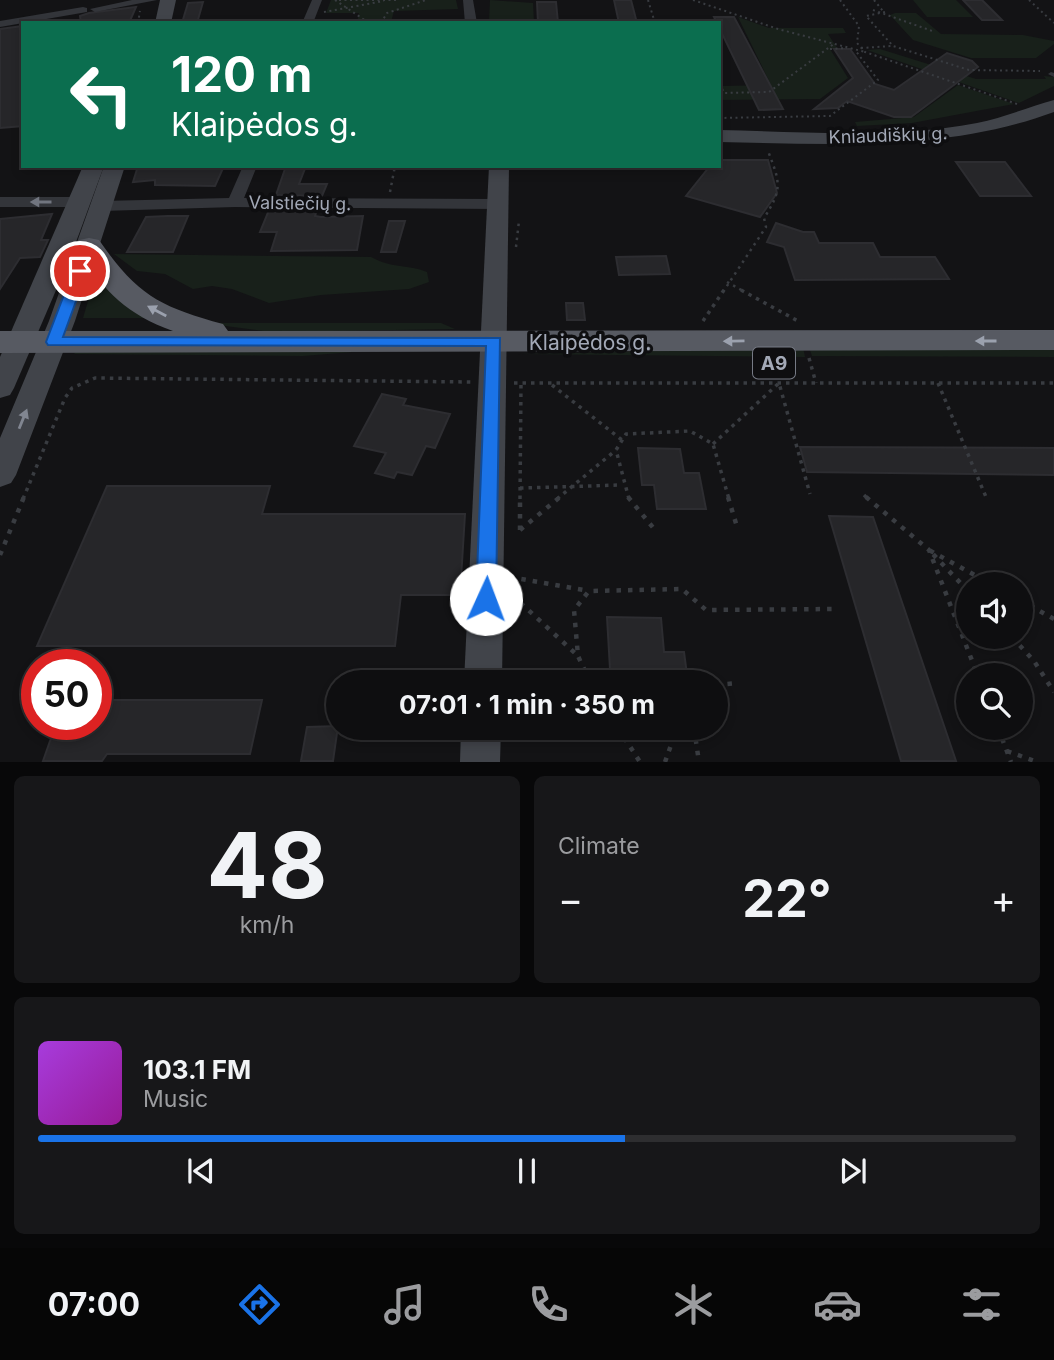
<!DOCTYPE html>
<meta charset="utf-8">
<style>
:root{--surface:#0e0e10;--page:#171719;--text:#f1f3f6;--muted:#9b9c9f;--line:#2e2e30;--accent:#1a73e8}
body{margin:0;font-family:Inter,sans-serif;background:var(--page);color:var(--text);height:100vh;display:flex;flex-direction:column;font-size:26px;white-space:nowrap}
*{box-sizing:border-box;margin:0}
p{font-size:23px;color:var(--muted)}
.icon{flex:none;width:38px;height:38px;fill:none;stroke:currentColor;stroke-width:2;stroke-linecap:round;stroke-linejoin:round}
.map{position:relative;height:762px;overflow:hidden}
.drawer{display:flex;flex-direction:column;gap:14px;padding:14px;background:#080809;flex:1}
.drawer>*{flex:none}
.hud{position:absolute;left:21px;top:21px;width:700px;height:147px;border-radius:0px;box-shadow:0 4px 10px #0003,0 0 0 2px var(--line);background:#0b6e4f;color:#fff;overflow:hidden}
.buttons{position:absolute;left:956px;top:572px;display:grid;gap:14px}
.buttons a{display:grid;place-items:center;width:77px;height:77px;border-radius:50%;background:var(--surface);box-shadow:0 4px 10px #0003,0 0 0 2px var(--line);font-size:35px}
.speed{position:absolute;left:21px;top:649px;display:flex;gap:14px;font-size:35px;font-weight:700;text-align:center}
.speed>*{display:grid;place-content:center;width:91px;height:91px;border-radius:50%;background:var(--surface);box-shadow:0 4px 10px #0003,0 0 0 2px var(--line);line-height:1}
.speed .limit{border:10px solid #d22;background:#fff;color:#111}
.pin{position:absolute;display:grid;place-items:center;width:60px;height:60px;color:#fff;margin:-30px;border:4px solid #fff;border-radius:50%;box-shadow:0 2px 7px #0007}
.me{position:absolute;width:77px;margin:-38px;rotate:2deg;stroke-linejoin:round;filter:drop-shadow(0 0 5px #0008)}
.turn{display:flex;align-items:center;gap:24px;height:147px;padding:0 35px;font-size:32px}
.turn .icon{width:91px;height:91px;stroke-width:2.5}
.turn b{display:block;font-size:49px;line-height:60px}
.big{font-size:52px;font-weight:700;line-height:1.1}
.drawer .card{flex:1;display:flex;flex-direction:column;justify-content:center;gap:10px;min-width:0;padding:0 24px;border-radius:10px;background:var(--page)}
.drawer .dial{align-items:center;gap:0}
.dial b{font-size:91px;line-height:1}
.song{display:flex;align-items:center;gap:21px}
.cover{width:84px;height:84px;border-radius:10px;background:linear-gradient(135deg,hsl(280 70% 55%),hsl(300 70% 35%))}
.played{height:7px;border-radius:4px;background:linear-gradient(90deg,var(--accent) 60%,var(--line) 60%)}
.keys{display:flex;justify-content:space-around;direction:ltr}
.heat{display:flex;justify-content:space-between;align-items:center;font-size:38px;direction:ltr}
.drawer .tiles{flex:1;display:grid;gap:14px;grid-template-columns:1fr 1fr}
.card:last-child{grid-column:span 2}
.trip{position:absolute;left:326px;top:670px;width:402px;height:70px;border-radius:35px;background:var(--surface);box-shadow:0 4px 10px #0003,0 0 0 2px var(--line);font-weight:700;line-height:70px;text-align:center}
.tab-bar{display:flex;height:112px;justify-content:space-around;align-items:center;background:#060606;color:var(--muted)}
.tab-bar .icon{width:49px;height:49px}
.tab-bar .current{color:var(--accent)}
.tab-bar b{font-size:32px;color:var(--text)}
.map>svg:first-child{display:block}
</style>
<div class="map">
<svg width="1054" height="762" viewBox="0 0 1054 762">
<rect width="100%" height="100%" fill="#131315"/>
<g fill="#18201a">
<path d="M 331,0 L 456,0 L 458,9 L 394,11 L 391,22 L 403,23 L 357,23 L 359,13 L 326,13 Z"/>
<path d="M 490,0 L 533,3 L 534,23 L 489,23 Z"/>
<path d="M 913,0 L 956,0 L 973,17 L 927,17 Z"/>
<path d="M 895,13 L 916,13 L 941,34 L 1023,35 L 1054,41 L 1054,44 L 1036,58 L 971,58 L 913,40 L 890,15 Z"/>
<path d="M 738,17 L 769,28 L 843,28 L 846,33 L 828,34 L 837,48 L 830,49 L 848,78 L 820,99 L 719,100 L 719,86 L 771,85 Z"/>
<path d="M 880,49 L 976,79 L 1046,79 L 1044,76 L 1054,77 L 1054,86 L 1019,103 L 867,50 Z"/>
<path d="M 958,85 L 1014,104 L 912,123 L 857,126 L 855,122 L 914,117 Z"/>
<path d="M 114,254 L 371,257 C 393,269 408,264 427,272 L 429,282 L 409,289 L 321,295 L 269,303 L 232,289 L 212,286 L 193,289 L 165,274 L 137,271 Z"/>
<path d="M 97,271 L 151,318 L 83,318 Z"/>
<path d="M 203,323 L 441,323 L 455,329 L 271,332 Z"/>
<path d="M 691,347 L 803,347 L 805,357 L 517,354 L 625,352 Z"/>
<path d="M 809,347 L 1054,347 L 1054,357 L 812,356 Z"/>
<path d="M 377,350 L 303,356 L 74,354 L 76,352 Z"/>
</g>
<g fill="#262629" stroke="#2d2d31" stroke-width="2">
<path d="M 614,0 L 631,0 L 637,23 L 619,23 Z"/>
<path d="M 963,0 L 982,0 L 1002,20 L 982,20 Z"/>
<path d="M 203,2 L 197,23 L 182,23 L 188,3 Z"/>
<path d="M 537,2 L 556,2 L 558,23 L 538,23 Z"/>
<path d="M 136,7 L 129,23 L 81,23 L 80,16 L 89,13 Z"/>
<path d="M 714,17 L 734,17 L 783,109 L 759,110 Z"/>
<path d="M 23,26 L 23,126 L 0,128 L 0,29 Z"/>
<path d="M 834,49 L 850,49 L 875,84 L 894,90 L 947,53 L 972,61 L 978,67 L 911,117 L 894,117 L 847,101 L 838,108 L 814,109 L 853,78 Z"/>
<path d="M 719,160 L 768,160 L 777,193 L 760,217 L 686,196 L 710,166 L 719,166 Z"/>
<path d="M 956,162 L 1005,162 L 1031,196 L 980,196 Z"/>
<path d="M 138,166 L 224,166 L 215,186 L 155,185 L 155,180 L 133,182 Z"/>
<path d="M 286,166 L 306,166 L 299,184 L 327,184 L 322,196 L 276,195 Z"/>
<path d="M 269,210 L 317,210 L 315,216 L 321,217 L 363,216 L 357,250 L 271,251 L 277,232 L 260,232 Z"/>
<path d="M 52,214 L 41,240 L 48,240 L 40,257 L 20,258 L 0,289 L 0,219 Z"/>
<path d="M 168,216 L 188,216 L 173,252 L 127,252 L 146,217 Z"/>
<path d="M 389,221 L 405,221 L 396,252 L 381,252 Z"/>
<path d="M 776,223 L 803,232 L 814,232 L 819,243 L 873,243 L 880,257 L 935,257 L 949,279 L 795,280 L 784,247 L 767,242 Z"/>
<path d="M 666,256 L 670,274 L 619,275 L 616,257 Z"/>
<path d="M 566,303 L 583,303 L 585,320 L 567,320 Z"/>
<path d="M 382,394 L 406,399 L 403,405 L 450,414 L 435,448 L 426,446 L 412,475 L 397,472 L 394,478 L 375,473 L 386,453 L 354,446 Z"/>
<path d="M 800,447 L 1054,448 L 1054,475 L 807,472 Z"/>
<path d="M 638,448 L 680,449 L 684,473 L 699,473 L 706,509 L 657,509 L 654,485 L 642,485 Z"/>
<path d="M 107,486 L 270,486 L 262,514 L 465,514 L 460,595 L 401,595 L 395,646 L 37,646 Z"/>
<path d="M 829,516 L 873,517 L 956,761 L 901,761 Z"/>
<path d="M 607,617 L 661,618 L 664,652 L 684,652 L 688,682 L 629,682 L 628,669 L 610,669 Z"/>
<path d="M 96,700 L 262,700 L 250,754 L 107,754 L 102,761 L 43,761 L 56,724 L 96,724 Z"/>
<path d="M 338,726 L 333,761 L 301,761 L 307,727 Z"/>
</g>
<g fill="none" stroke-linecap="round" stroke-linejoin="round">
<g stroke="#393c41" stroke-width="2" stroke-dasharray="2 3.5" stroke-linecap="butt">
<path d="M 335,0 L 369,23"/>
<path d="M 339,0 L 396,0"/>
<path d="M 648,0 L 655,23"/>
<path d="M 693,0 L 778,29 L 865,52"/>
<path d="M 840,0 L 859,26 L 857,43 L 865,52 L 1017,104"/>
<path d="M 874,0 L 883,11"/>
<path d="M 1029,0 L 1054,23"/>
<path d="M 873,10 L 935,32"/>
<path d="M 324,12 L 384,1"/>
<path d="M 885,12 L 866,16 L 893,46 L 969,70 L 1040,71"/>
<path d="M 138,23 L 140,11"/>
<path d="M 381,23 L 387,13 L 426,0"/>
<path d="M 861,48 L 892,46"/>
<path d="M 830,49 L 847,48"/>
<path d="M 720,84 L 724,93 L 769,92 L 835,43"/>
<path d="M 719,118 L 830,116 L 878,80 L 855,50"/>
</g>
<g stroke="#393c41" stroke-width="2.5" stroke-dasharray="2.5 4.5" stroke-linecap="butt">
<path d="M 390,192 L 395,166"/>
<path d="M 516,247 L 519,221"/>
<path d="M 727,282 L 745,292"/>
<path d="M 723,292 L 766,227 L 764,218 C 783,189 780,182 768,151"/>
</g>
<g stroke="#393c41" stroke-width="3.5" stroke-dasharray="3.5 5" stroke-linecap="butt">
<path d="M 741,290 L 798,321"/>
<path d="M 703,321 L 724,290"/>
<path d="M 809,358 L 816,383"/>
<path d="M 514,383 L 1054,383"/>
<path d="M 938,383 L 986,497"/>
<path d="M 552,385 L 622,440"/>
<path d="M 713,444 L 779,383 L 810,494"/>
<path d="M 520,488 L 621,485"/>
<path d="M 864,495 L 868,499"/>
<path d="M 23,499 L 65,398 L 72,388 L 95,378 L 471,382"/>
<path d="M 520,499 L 521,383"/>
<path d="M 557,499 L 616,450"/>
<path d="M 629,499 L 616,450 L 626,434 L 690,431 L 713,444 L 729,499"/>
</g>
<g stroke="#393c41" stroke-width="4.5" stroke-dasharray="4.5 7" stroke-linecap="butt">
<path d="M 628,497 L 655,530"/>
<path d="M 728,497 L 738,530"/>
<path d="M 866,497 L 929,550 L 978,676"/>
<path d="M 520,530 L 520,497"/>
<path d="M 520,530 L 560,497"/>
<path d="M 0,555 L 24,497"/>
<path d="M 510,577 L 589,591"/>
<path d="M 968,591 L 929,550 L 991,584"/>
<path d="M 512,595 L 576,654"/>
<path d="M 1020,600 L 1054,619"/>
<path d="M 1012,637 L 1034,661 L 1054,692"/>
<path d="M 590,682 L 578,656 L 574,610 L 589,591 L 682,589 L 706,610 L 834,609"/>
<path d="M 716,685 L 738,683"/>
<path d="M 618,728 L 640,762"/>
<path d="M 694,728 L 699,762"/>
<path d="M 998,728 L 1011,762"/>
<path d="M 1007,751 L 1037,762"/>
<path d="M 665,762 L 677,728"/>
</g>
<path fill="#33353a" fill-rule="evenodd" d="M 1051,72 L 1054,73 L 1054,77 L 1048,74 Z"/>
<g fill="#33353a" fill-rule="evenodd">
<path d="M 132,0 L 157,0 L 95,12 L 90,9 Z"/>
<path d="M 312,0 L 322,0 L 313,23 L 302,23 Z"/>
<path d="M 463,0 L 473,0 L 477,23 L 465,23 Z"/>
<path d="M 83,7 L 87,8 L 87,12 L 0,27 L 0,21 Z"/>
<path d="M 243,166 L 257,166 L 244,198 L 498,199 L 506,204 L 498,209 L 235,207 L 102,211 L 94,206 L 102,201 L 229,198 Z"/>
<path d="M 0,197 L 82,197 L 90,202 L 82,207 L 0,207 Z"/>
</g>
<g fill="#41444a" fill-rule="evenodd">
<path d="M 160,0 L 176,0 L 171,23 L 155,23 Z"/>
<path d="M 1054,100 L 1054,112 C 946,152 832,144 719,142 L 719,130 C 804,132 893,139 977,123 C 1003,118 1028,107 1054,100 Z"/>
<path d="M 83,166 L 104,166 L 72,253 L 14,388 L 10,395 L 0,398 L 0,357 Z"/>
<path d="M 104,166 L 125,166 L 75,321 L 16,475 L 11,483 L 0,487 L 0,438 L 49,321 Z"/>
<path d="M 489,166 L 509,166 L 502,682 L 464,682 Z"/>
<path d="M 461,728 L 501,728 L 500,762 L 460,762 Z"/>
</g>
<path fill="#575a62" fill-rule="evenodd" d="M 89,238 L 99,240 C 137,295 160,307 223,324 L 228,331 L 1054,330 L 1054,350 L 0,353 L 0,331 L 173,331 C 123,313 103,289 75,246 L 79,240 Z"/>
</g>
<defs><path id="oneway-solid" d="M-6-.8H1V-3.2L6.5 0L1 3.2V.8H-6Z" transform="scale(1.75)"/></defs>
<use fill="#71757f" href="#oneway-solid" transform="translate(41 202) rotate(180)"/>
<g fill="#9ba1ae">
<use href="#oneway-solid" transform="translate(157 311) rotate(-152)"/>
<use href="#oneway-solid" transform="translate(734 341) rotate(179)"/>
<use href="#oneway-solid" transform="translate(986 341) rotate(180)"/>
</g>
<use fill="#818691" href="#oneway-solid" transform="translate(23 419) rotate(-68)"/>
<path fill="#1a73e8" stroke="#114b97" stroke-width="2" d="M 80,267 L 87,271 L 63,337 L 500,338 L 496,599 L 493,605 L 486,607 L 479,605 L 476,599 L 486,346 L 48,345 L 46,342 L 73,271 Z"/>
<g text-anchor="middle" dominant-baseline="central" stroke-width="7" stroke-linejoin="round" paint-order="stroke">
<g font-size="18" fill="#a3a9b7" stroke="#0e0e10">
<text transform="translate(888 135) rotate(-2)">Kniaudiškių g.</text>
<text transform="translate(300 203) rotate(1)">Valstiečių g.</text>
</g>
<rect fill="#0e0e10" stroke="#767a85" stroke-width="2" x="753" y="347.5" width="42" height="31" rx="5"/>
<g font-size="19" font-weight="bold" fill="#a3a9b7">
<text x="774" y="363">A9</text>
</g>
<g font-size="21" fill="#a3a9b7" stroke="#0e0e10">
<text x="590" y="342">Klaipėdos g.</text>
</g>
</g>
</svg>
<div class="buttons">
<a><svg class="icon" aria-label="sound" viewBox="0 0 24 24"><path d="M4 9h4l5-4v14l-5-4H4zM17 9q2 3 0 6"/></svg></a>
<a><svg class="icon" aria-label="search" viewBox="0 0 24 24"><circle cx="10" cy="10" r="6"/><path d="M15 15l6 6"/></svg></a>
</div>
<div class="speed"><div class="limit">50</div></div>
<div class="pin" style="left:80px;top:271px;background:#d93025"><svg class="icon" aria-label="arrive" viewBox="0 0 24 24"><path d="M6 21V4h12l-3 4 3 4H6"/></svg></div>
<svg class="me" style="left:486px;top:599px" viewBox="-20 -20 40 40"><circle r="19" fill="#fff"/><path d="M0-13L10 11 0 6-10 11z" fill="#1a73e8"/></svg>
<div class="trip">07:01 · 1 min · 350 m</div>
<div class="hud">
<div class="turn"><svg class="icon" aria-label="left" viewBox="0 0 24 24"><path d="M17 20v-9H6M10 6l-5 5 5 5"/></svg><div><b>120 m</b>Klaipėdos g.</div></div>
</div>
</div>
<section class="drawer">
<div class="tiles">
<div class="card dial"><b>48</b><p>km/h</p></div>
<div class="card"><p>Climate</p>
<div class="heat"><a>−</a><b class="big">22°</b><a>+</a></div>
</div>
<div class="card">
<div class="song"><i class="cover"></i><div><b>103.1 FM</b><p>Music</p></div></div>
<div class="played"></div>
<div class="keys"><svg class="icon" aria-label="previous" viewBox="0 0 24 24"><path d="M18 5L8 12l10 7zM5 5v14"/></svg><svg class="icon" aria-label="pause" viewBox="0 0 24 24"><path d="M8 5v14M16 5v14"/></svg><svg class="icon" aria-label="next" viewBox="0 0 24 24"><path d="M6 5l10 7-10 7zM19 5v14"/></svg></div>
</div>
</div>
</section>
<nav class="tab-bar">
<b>07:00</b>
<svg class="icon current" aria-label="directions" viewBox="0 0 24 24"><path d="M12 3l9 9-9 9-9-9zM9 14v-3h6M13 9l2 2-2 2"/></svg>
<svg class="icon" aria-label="music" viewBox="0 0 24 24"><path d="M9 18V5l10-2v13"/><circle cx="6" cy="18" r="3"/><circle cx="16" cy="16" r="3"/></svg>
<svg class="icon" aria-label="phone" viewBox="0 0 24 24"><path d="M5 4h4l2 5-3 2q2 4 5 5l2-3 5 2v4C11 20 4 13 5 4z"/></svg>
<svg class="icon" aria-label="climate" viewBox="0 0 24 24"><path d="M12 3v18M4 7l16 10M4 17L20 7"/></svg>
<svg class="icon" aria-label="car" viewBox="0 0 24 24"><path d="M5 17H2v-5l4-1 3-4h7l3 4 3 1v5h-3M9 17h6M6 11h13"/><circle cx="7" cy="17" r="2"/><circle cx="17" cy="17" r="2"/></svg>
<svg class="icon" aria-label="filters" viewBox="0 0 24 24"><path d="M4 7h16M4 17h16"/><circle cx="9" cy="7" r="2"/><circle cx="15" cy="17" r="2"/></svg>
</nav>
